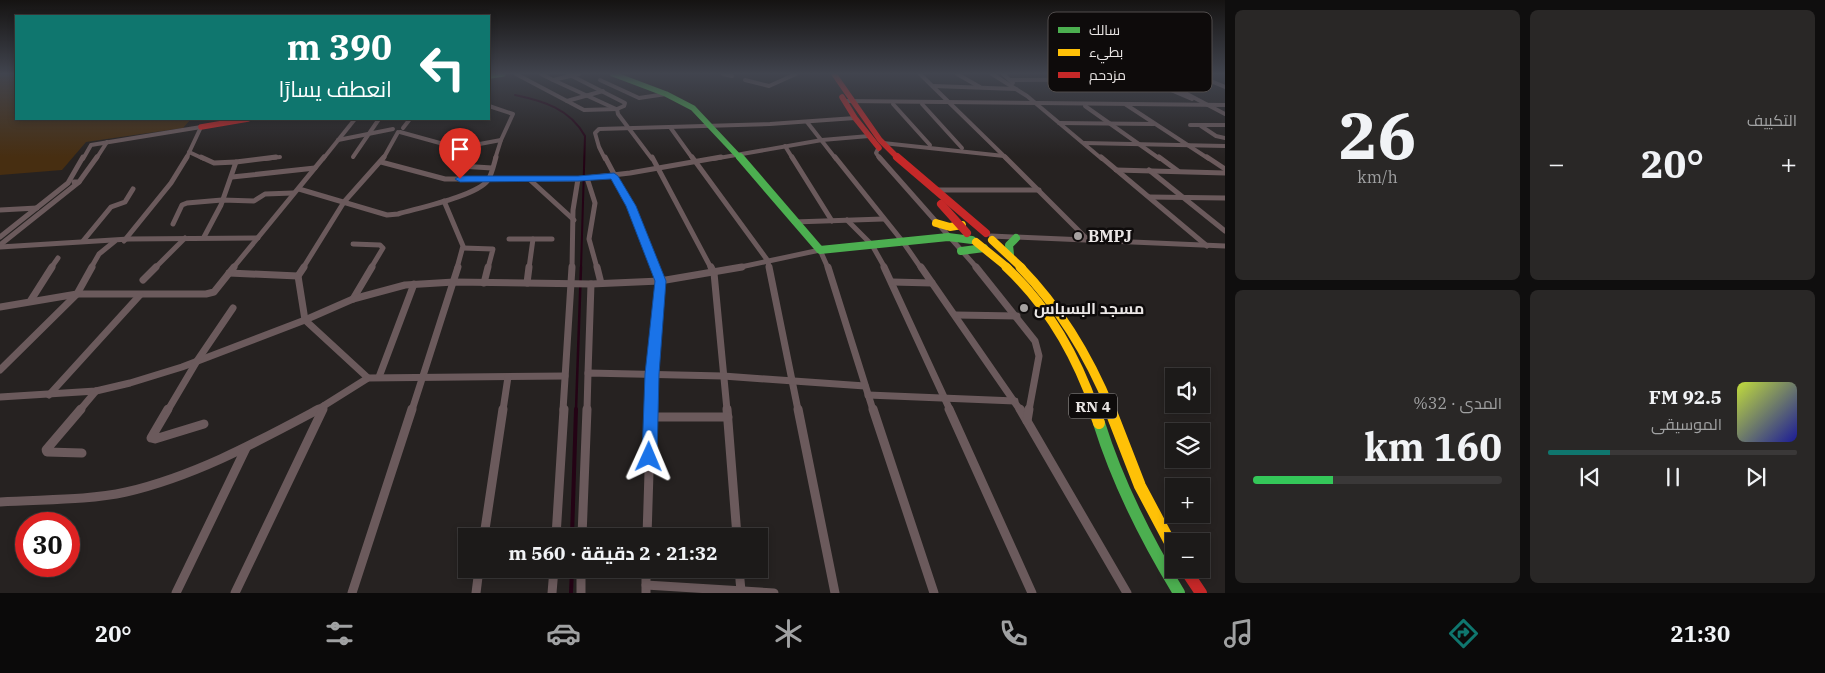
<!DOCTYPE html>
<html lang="ar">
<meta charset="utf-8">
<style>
:root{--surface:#1c1a19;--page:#292726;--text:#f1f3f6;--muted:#a0a1a2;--line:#3a3838;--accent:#0f766e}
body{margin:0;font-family:"IBM Plex Serif",Cairo,serif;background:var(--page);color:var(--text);direction:rtl;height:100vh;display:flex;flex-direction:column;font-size:19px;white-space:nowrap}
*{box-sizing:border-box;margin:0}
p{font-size:16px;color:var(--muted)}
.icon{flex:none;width:28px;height:28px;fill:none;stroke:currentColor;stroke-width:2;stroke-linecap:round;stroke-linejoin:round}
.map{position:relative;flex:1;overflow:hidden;direction:ltr}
.details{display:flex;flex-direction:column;gap:10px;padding:10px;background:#0f0e0e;width:600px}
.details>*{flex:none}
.top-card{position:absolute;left:15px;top:15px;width:475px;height:105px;border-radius:0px;box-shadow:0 2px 8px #0003,0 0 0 1px var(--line);direction:rtl;background:#0f766e;color:#fff;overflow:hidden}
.fabs{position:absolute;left:1165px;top:368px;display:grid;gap:10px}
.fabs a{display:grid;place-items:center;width:45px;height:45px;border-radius:0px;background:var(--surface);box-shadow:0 2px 8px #0003,0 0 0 1px var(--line);font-size:25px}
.speed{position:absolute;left:15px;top:512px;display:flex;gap:10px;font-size:25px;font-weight:700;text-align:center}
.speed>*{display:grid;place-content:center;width:65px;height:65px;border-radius:50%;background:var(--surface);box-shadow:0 2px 8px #0003,0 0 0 1px var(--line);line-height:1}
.speed .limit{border:8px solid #d22;background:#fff;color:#111}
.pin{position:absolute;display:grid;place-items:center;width:42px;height:42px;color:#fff;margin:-51px -21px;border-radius:50% 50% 50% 0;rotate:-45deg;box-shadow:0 0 5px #0007}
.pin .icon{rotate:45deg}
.me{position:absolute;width:55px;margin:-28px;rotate:1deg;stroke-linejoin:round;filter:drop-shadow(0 0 4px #0008)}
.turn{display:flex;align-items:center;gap:18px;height:105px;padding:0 15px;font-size:22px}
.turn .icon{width:65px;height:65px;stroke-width:2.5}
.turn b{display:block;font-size:35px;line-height:42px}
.big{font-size:38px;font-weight:700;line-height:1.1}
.details .tile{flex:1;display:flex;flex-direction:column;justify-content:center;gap:8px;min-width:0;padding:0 18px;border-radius:8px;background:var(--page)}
.details .dial{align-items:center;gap:0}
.dial b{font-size:65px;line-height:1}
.song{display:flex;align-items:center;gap:15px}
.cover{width:60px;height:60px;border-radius:8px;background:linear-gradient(135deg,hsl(70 70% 55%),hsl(240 70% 35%))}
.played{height:5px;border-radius:2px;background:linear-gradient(90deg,var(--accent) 25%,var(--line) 25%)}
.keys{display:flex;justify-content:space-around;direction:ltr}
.heat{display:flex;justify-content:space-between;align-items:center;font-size:28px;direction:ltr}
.charge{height:8px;border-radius:4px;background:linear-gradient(90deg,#34c759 32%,var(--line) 0)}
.details .tiles{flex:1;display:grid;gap:10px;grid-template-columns:repeat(2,1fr)}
.trip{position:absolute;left:458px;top:528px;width:310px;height:50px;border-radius:0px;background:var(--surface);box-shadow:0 2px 8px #0003,0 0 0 1px var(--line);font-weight:700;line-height:50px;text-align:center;direction:rtl}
.menu{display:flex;height:80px;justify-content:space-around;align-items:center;background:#0b0a0a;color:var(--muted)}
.menu .icon{width:35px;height:35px}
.menu .selected{color:var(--accent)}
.menu b{font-size:22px;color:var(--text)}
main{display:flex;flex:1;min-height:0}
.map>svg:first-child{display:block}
</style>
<main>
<section class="details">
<div class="tiles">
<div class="tile"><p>التكييف</p>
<div class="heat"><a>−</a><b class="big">20°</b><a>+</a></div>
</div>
<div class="tile dial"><b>26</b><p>km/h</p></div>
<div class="tile">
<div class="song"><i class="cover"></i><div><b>92.5 FM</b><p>الموسيقى</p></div></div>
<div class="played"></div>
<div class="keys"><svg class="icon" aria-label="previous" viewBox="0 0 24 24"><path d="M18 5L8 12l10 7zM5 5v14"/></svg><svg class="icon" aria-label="pause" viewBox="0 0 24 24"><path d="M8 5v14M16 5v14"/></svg><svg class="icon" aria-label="next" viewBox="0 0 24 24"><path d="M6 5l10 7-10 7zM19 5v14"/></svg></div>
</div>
<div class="tile"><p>المدى · 32%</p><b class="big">160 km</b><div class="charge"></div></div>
</div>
</section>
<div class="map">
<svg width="1225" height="593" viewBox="0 0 1225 593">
<rect width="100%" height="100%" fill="#262221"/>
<path fill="#472e11" d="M 0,74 L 16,74 L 16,119 L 191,119 L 183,128 L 86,142 L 62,170 L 0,175 Z"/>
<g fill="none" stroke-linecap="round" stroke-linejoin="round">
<path stroke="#240315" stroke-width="2" d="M 515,95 C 544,101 570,109 585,136 L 581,268"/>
<path stroke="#240315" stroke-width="2.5" d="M 576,410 L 581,267"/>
<g stroke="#240315" stroke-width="4">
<path d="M 572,536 L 576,409"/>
<path d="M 571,593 L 572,569"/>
</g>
<g stroke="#6b5a5c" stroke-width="4">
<path d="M 516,74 L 584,110 L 617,109"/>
<path d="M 541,74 L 553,80 L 579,74"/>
<path d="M 568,74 L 625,103 L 624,106 L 617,109 L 618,114 L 652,159"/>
<path d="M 723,74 L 732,76"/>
<path d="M 920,74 L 1007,159"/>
<path d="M 957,74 L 980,87"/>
<path d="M 992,74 L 1027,96 L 1102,159"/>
<path d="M 1003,74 L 1013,83"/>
<path d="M 1149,74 L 1225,114"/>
<path d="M 1194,74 L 1225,87"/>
<path d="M 1145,79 L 1192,99"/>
<path d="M 553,80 L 616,109"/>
<path d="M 600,80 L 639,98 L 666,94"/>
<path d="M 745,80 L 769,86 L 796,74"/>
<path d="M 1011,80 L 1145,79 L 1135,74"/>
<path d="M 934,86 L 1016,89"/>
<path d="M 567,101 L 603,91"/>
<path d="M 845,101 L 1225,105"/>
<path d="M 893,104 L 930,145"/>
<path d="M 922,104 L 962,148"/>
<path d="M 1125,104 L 1209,159"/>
<path d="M 489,106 L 513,114 L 501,140 L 495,159"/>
<path d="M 1085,106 L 1160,159"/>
<path d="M 807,122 L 836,159"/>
<path d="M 1059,123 L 1154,124"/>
<path d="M 1190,125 L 1225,125"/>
<path d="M 1201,126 L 1216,136 L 1225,138"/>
<path d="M 670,127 L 693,159"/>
<path d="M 403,128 L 410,119"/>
<path d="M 400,132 L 458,148 L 501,140"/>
<path d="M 338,140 L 393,129"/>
<path d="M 883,143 L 1004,156"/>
<path d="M 1084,143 L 1225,146"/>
<path d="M 785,146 L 793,159"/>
<path d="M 879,147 L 876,153 L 880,159"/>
<path d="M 458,148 L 459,159"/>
<path d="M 189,152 L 204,159"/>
<path d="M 353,157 L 379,119"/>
<path d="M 83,159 L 91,145 L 201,127"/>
<path d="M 96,159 L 107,142"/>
<path d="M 186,159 L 201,127"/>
<path d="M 265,159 L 280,157"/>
<path d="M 323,159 L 355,119"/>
<path d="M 383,159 L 398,132"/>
<path d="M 605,159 L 599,147 L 595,133 L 599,129 L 770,124 L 855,118"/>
<path d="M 713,159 L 822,140 L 869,136"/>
</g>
<g stroke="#6b5a5c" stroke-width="5">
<path d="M 201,157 L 214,163 L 236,162 L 221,205 L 204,237"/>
<path d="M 459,157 L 460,166 L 492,168"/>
<path d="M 605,157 L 631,206 L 655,268"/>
<path d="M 652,157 L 711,268"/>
<path d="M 692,157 L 768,261 L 769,268"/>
<path d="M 792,157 L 832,221"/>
<path d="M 835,157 L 903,242 L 921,268"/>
<path d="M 879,157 L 977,268"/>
<path d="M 1005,157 L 1089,241"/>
<path d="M 1101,157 L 1207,246"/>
<path d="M 1159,157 L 1178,171"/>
<path d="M 1207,157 L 1225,169"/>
<path d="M 236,162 L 276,157"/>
<path d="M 381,162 L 445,179 L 578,179 L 630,173 L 721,157"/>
<path d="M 1116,170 L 1225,173"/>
<path d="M 1149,170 L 1225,231"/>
<path d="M 232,177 L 315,168"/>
<path d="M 587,178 L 595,203 L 589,239 L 597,268"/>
<path d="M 529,179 L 574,220"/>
<path d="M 74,182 L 79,182 L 97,157"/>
<path d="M 299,189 L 387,215 L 398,214 C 418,208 477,196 488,180 C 492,174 494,164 496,157"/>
<path d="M 934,190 L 1039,190"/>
<path d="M 1149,197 L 1225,198"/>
<path d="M 444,201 L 463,246 L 457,268"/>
<path d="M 0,210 L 37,208"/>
<path d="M 847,220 L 872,245 L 885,268"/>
<path d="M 794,222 L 883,219"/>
<path d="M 173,224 L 182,205 L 187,203 L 222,200 L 254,201 L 265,194 L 293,193"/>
<path d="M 991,236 L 1225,246"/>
<path d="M 0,237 L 68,183 L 83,157"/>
<path d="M 509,239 L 552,239"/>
<path d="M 83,241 L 111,207 L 125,202 L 133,189"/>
<path d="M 124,241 L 171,183 L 187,157"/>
<path d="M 353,244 L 380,245 L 383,248 L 371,268"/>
<path d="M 0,245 L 79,182"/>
<path d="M 0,247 L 129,239 L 258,238"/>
<path d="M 463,248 L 493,249 L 488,268"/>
<path d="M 51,268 L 58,258"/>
<path d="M 91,268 L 99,254 L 115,241"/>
<path d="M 155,268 L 185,238"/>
<path d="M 233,268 L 324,157"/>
<path d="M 303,268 L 344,202 L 384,157"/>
<path d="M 529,268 L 533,239"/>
<path d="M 572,268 L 573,210 L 578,179"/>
<path d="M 736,268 L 820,250 L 828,268"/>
</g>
<g stroke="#6b5a5c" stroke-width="7">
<path d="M 304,267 L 298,276 L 305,320 L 368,378"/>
<path d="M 597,267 L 601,283"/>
<path d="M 711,267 L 714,273 L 727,410"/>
<path d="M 769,267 L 798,410"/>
<path d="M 828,267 L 873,410"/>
<path d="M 884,267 L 950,410"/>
<path d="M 921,267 L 1020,410"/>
<path d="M 976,267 L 1035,341 L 1039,356 L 1029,410"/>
<path d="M 229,273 L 298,276"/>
<path d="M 143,280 L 156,267"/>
<path d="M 892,282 L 932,283"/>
<path d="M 484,283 L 488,267"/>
<path d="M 527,283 L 529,267"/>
<path d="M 353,299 L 372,267"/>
<path d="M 31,300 L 52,267"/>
<path d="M 0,307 L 77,294 L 206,294 L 214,292 L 234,267"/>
<path d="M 956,315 L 1017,316"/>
<path d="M 0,370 L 77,294 L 92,267"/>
<path d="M 588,373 L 591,284"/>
<path d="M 379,377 L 414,284"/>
<path d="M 49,395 L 140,295"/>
<path d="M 868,395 L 1015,401"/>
<path d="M 0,397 L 96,391 L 130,383 L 182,367 L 305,320 L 353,299 L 405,285 L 454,282 L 591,284 L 660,281 L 742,267"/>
<path d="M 80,410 L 96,391"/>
<path d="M 168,410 L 197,361 L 233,308"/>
<path d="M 317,410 L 368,378 L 565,376"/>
<path d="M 322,410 L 324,406"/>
<path d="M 412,410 L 458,267"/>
<path d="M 503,410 L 508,377"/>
<path d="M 563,410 L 572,267"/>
<path d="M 587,410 L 588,373 L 723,376 L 865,386"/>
<path d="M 651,410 L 660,281 L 655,267"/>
</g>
<g stroke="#6b5a5c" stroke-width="9">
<path d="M 81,409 L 46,450 L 47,452 L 82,453"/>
<path d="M 168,409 L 151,438 L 155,439 L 204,424"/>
<path d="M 727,409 L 737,536"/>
<path d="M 798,409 L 835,593"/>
<path d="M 873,409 L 934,593"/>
<path d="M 949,409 L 1032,593"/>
<path d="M 1020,409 L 1127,593"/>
<path d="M 650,417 L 728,417"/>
<path d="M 1027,421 L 1029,409"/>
<path d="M 0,502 C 41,499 85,501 126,492 C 195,476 257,442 319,409"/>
<path d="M 484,536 L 503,409"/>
<path d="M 556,536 L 564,409"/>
<path d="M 582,536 L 587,409"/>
<path d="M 647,536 L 651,409"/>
<path d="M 581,569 L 581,593"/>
<path d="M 646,569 L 646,593"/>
<path d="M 739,569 L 741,591"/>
<path d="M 646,585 L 774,593"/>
<path d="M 176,593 L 246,448"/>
<path d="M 235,593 L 323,409"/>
<path d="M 352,593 L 412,409"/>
<path d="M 476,593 L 479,569"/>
<path d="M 552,593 L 554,569"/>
</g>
<g stroke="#4caf50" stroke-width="5.5">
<path d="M 613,74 L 666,94 L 693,108 L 741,159"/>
<path d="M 489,76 L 503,74"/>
</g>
<g stroke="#4caf50" stroke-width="8">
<path d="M 740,157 L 820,250 L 948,237 L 972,240"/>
<path d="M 961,251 L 984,248"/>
<path d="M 1010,255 L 1009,245 L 1016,238"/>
</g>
<path stroke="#4caf50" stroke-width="12" d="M 1099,423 C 1118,484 1146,539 1179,593"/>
<g stroke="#ffc107" stroke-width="8">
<path d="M 936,223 L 950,227 L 962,225"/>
<path d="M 992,240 L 1022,268"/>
<path d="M 976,242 L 1008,268"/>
</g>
<g stroke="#ffc107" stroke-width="9">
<path d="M 1006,267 C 1049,307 1076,355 1095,410"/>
<path d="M 1020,267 C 1061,309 1089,356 1111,410"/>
</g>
<g stroke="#ffc107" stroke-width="12">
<path d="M 1094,409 L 1099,423"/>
<path d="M 1110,409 L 1140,486 L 1174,550"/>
</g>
<g stroke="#c62828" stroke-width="5.5">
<path d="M 834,74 L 880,140 L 899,159"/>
<path d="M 842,97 L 855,118 L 879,148"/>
<path d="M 201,127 L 248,119"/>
</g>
<g stroke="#c62828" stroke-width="8">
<path d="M 897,157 L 986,233"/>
<path d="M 941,204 L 967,233"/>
</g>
<path stroke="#c62828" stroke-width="12" d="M 1185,569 L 1201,593"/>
</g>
<linearGradient id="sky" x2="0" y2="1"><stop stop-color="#151312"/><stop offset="0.47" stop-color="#41444e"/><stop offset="1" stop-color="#41444e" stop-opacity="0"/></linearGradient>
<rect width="1225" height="157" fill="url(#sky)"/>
<path fill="#1a73e8" stroke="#114b97" d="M 614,173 L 618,176 L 636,206 L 666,281 L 659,374 L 657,457 L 654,461 L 649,463 L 644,461 L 642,457 L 645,374 L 655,281 L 626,206 L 611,179 L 578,181 L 460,182 L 455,179 L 460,176 L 578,176 Z"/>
<g fill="#a5a1a0" stroke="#0e0b0b" stroke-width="2">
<circle cx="1078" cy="236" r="5"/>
<circle cx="1024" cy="308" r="5"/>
</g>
<g text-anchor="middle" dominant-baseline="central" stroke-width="5" stroke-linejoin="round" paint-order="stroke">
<rect fill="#0e0b0b" stroke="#a7a4a3" stroke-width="1" x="1069" y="393.5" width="48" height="25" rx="4"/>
<g font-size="15" font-weight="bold" fill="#e9e5e4">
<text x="1093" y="406">RN 4</text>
</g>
<g font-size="16" font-weight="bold" fill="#e9e5e4" stroke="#0e0b0b" text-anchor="start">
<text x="1088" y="236">BMPJ</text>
<text x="1034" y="308">مسجد البسباس</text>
</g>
</g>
<rect x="1048" y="12" width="164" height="80" rx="8" fill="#0e0b0b" stroke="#504c4c" stroke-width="1"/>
<rect x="1058" y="27" width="22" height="6" fill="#4caf50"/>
<rect x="1058" y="49" width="22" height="7" fill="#ffc107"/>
<rect x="1058" y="72" width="22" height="6" fill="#c62828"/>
<g font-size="14" fill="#e9e5e4">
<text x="1089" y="35">سالك</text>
<text x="1089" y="57">بطيء</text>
<text x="1089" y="80">مزدحم</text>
</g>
</svg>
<div class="fabs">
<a><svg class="icon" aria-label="sound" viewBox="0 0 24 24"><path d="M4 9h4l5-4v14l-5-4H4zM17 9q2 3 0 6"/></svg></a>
<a><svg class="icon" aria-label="layers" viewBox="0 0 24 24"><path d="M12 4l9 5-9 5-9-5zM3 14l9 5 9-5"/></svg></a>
<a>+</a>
<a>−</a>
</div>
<div class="speed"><div class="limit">30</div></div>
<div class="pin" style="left:460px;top:179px;background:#d93025"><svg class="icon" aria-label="arrive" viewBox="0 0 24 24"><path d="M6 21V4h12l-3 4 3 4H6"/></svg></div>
<svg class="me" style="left:649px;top:457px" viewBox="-20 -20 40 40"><path d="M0-17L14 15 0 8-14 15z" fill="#1a73e8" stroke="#fff" stroke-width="4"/></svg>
<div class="trip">21:32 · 2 دقيقة · 560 m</div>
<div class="top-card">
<div class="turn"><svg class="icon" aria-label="left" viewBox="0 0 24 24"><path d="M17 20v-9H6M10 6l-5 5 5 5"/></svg><div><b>390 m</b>انعطف يسارًا</div></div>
</div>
</div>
</main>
<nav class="menu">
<b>21:30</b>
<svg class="icon selected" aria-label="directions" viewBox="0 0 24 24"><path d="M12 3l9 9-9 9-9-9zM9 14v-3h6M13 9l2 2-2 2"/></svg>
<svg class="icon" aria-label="music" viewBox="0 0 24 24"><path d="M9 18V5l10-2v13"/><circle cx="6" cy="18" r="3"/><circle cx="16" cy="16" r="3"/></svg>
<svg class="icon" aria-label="phone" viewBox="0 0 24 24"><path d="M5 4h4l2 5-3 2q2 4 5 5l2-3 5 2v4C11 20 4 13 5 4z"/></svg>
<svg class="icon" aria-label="climate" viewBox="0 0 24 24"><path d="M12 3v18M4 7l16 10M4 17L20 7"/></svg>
<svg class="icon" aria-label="car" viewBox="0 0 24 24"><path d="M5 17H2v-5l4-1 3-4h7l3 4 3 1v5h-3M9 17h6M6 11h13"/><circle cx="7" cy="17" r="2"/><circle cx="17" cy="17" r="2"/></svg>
<svg class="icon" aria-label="filters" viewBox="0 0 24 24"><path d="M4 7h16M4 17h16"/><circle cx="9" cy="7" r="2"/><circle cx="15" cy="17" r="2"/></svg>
<b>20°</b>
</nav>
